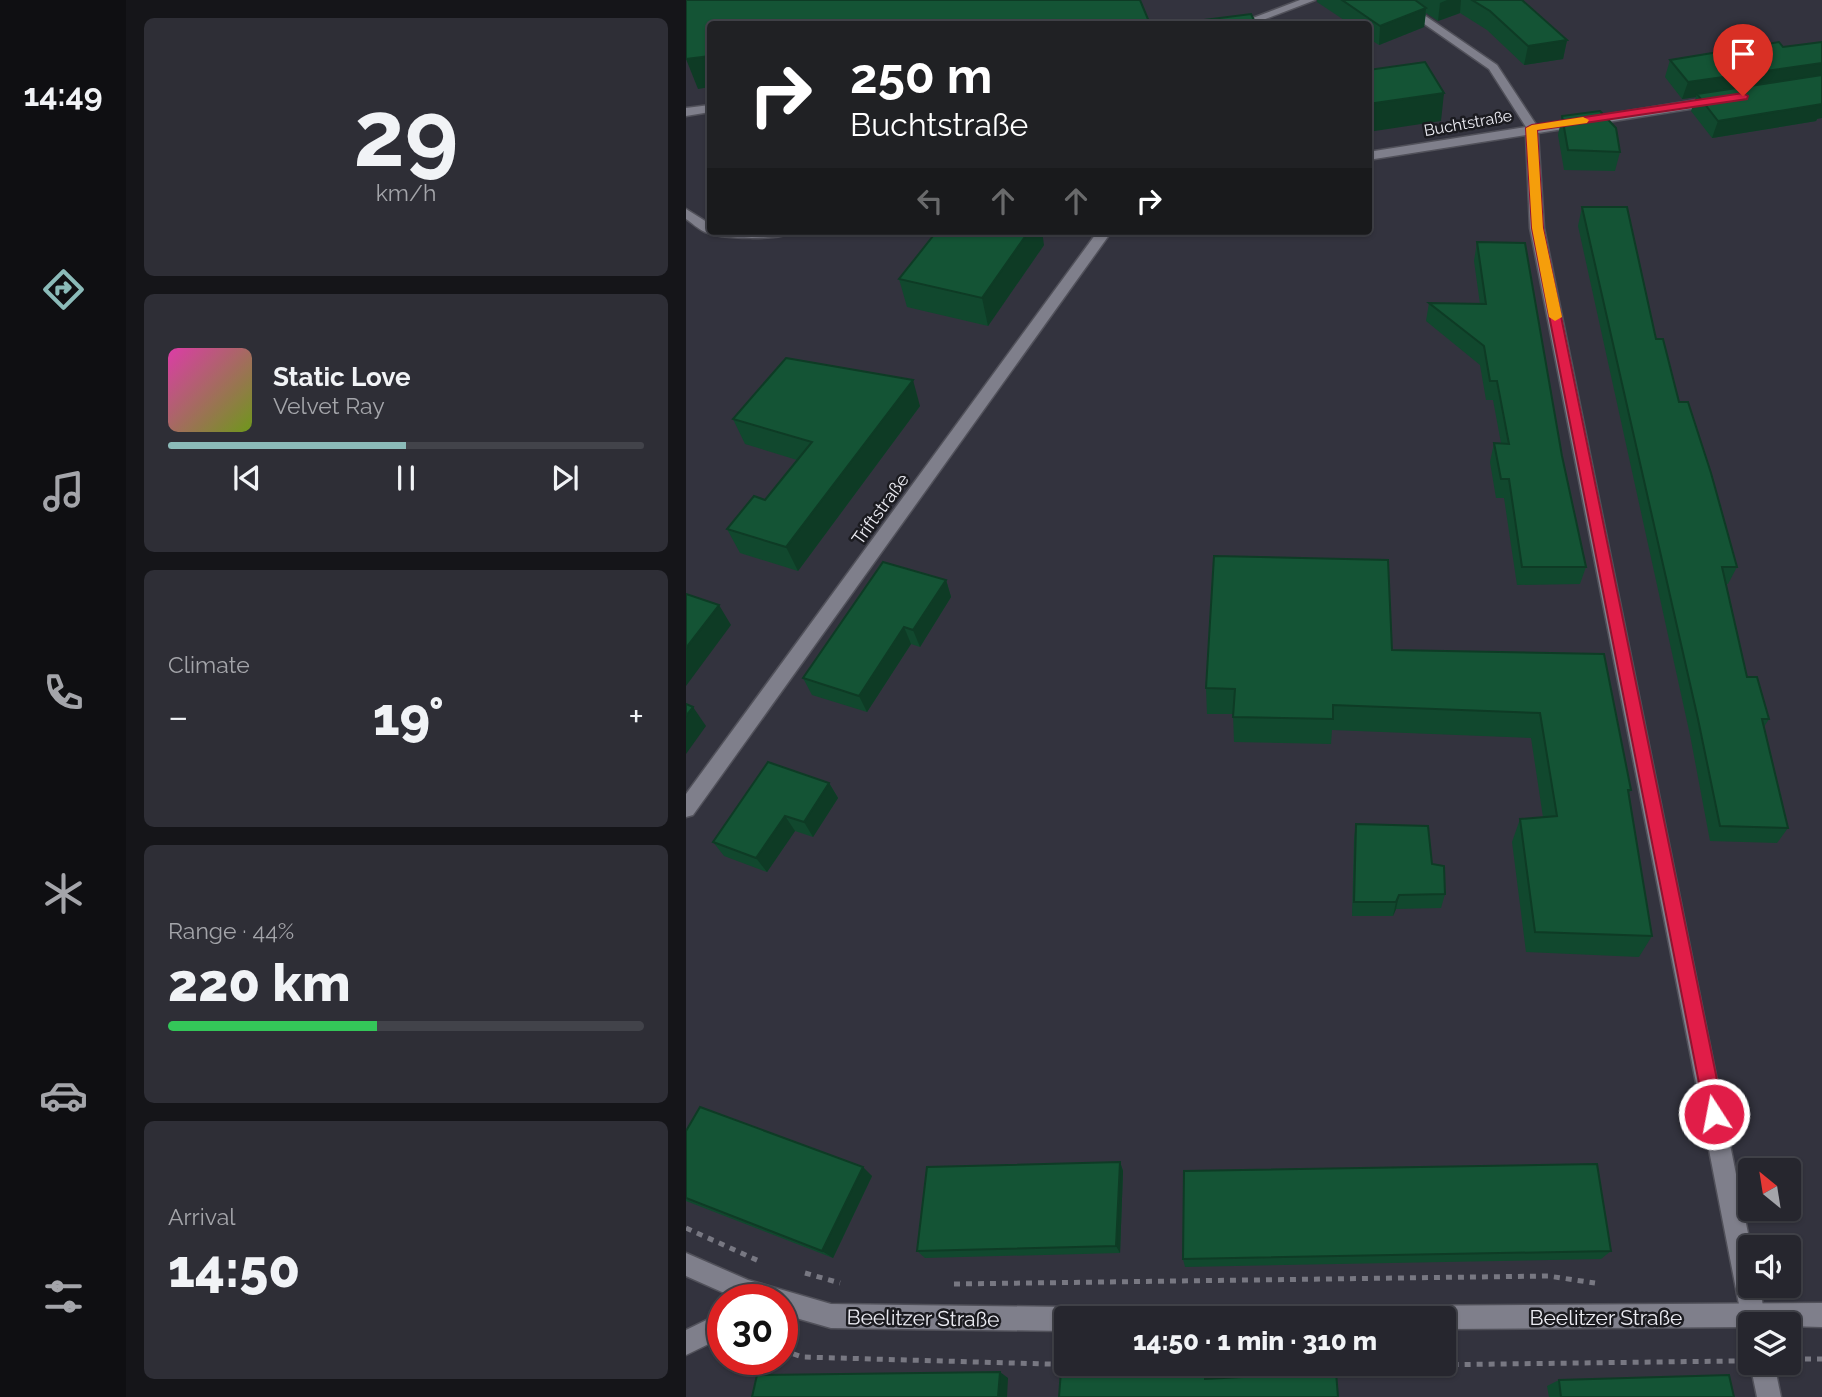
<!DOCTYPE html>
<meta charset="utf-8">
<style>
:root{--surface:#26262e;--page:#2e2e36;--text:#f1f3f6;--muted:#a4a5aa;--line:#42434a;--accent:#8bbbb9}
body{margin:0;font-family:Raleway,sans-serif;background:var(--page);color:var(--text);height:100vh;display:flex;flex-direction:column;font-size:26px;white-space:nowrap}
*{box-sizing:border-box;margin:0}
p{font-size:23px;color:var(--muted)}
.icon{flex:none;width:38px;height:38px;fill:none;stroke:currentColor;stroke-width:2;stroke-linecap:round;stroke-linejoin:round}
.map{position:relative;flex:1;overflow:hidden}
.details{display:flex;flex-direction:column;gap:18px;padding:18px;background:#151519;width:560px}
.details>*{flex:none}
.banner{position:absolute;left:21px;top:21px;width:665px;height:214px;border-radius:7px;box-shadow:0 2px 5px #0004,0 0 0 2px var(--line);background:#202124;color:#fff;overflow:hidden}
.needle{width:46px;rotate:330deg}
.buttons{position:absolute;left:1052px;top:1158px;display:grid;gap:14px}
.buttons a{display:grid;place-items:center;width:63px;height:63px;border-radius:7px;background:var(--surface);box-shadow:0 2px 5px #0004,0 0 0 2px var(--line);font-size:35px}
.speed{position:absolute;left:21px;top:1284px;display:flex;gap:14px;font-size:35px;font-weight:700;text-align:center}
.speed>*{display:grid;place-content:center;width:91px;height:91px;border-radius:50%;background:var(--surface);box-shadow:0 2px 5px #0004,0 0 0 2px var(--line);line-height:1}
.speed .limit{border:10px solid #d22;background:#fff;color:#111}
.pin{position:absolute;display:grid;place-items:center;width:60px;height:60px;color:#fff;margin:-72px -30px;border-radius:50% 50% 50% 0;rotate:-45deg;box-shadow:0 0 7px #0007}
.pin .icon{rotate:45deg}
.me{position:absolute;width:77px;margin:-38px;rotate:349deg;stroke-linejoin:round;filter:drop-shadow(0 0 5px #0008)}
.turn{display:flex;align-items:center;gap:24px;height:147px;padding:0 28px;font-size:32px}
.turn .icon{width:91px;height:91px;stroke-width:2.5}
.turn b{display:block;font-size:49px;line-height:60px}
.lanes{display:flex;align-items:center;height:66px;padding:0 28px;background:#0003;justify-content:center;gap:35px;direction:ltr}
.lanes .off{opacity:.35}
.big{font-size:52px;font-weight:800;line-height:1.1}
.details .card{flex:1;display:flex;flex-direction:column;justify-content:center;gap:10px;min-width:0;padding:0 24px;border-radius:10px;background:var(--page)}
.details .dial{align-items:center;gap:0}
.dial b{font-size:91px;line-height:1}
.song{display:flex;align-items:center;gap:21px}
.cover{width:84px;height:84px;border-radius:10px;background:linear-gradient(135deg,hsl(320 70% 55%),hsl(80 70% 35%))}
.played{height:7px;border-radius:4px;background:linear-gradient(90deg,var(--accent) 50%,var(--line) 50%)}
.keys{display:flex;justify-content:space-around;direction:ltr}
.heat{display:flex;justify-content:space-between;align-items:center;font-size:38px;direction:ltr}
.charge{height:10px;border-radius:5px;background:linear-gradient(90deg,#34c759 44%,var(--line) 0)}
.trip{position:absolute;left:368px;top:1306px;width:402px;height:70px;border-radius:7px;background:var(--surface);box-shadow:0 2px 5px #0004,0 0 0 2px var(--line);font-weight:800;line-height:70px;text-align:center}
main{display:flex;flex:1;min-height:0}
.tabs{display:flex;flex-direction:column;width:126px;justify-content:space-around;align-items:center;background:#0f0f12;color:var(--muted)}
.tabs .icon{width:49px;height:49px}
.tabs .current{color:var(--accent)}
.tabs b{font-size:32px;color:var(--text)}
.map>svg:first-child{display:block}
</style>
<main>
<nav class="tabs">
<b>14:49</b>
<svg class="icon current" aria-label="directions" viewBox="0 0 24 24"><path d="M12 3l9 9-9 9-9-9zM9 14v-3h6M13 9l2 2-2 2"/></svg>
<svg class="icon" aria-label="music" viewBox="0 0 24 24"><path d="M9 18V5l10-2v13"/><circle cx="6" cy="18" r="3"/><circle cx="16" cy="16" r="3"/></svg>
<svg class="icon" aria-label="phone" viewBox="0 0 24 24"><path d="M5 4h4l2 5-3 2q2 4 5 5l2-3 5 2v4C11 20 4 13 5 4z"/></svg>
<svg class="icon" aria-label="climate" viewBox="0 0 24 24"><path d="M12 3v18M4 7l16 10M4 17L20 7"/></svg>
<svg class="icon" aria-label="car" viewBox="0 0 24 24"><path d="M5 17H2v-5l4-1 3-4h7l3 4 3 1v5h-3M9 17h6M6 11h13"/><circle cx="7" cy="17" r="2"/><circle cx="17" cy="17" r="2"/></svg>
<svg class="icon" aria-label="filters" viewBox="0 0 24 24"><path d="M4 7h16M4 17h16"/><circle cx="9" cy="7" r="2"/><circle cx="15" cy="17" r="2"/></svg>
</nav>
<section class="details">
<div class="card dial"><b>29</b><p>km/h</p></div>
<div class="card">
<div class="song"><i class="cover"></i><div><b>Static Love</b><p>Velvet Ray</p></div></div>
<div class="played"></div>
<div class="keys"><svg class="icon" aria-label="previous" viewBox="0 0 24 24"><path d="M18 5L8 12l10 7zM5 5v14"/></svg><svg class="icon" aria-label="pause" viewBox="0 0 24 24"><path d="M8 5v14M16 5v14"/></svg><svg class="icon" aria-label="next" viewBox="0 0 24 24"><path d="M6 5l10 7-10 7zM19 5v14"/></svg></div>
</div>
<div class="card"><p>Climate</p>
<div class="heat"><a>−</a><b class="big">19°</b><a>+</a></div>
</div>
<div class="card"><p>Range · 44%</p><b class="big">220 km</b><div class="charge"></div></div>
<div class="card"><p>Arrival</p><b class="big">14:50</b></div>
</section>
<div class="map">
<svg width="1136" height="1397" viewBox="0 0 1136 1397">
<rect width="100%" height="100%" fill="#33333e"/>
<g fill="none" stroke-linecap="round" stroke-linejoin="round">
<defs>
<g id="service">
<path d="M 614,0 L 629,0 L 566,24 L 551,24 Z"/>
<path d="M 24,105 L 24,112 L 0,116 L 0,108 Z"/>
<path d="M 0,209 L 24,224 L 24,231 L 108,231 C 96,241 33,239 19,232 C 12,229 6,223 0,219 Z"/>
</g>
<g id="minor">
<path d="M 704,0 L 716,0 L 811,65 L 851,126 L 1029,97 L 1035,101 L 1029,105 L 852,133 L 858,228 L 1065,1248 L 1064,1286 L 1073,1286 L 1081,1325 L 1064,1325 L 1064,1335 L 1057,1325 L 844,228 L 840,135 L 682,160 L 682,152 L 840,127 L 803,69 Z"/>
<path d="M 412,231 L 426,231 L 7,815 L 0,817 L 0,794 Z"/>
<path d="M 1064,1363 L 1088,1363 L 1095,1397 L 1071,1397 Z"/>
</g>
<path id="tertiary" d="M 37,1312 L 37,1337 L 0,1355 L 0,1330 Z"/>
<g id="secondary">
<path d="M 0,1253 L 62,1280 L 145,1304 L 380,1307 L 388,1311 L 391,1318 L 380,1318 L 380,1331 L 145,1328 L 96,1314 L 96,1300 L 54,1300 L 0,1276 Z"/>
<path d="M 1136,1303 L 1136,1327 L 1064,1325 L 1064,1327 L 758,1329 L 758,1318 L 692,1318 L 696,1310 L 704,1306 Z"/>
</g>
</defs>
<use href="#service" stroke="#51515a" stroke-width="3"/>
<use href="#minor" stroke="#51515a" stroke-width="3"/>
<use href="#tertiary" stroke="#51515a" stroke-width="3"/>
<use href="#secondary" stroke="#51515a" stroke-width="3"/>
<g stroke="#787882" stroke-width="5" stroke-dasharray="6 6" stroke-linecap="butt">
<path d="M 0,1228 L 73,1261"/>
<path d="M 119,1273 L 154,1283"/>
<path d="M 268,1284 L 862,1276 L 909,1283"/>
<path d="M 96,1350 L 116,1357 L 501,1368 L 1049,1361"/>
<path d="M 1107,1359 L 1136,1359"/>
</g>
<use href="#service" fill="#7f7f8b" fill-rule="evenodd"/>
<use href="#minor" fill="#7f7f8b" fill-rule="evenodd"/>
<use href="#tertiary" fill="#7f7f8b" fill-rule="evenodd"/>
<use href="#secondary" fill="#7f7f8b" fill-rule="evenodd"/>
</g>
<g fill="#11482e">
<path d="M 631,0 L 836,0 L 881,40 L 877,59 L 838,65 L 801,30 L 774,13 L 752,21 L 740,13 L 738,27 L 693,45 L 682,38 L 682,24 L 664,24 L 631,2 Z"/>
<path d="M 984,60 L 1131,119 L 1130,121 L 1026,138 L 1005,111 L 1010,97 L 996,99 L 979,77 Z"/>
<path d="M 876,116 L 934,152 L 929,171 L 878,170 L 872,135 Z"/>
<path d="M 896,207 L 970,339 L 1051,567 L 1042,584 L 1040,584 L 1061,677 L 1083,719 L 1078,727 L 1102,828 L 1091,843 L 1024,841 L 1004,735 L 892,226 Z"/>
<path d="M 791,242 L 876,456 L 900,567 L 894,584 L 831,585 L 818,498 L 810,498 L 804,462 L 808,443 L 815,443 L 807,400 L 800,400 L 794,365 L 740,321 L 743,303 L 794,304 L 788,261 Z"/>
<path d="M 358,245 L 302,326 L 221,307 L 213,279 Z"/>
<path d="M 234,406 L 112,571 L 54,553 L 41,529 L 79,500 L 111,460 L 59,444 L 47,419 Z"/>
<path d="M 260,580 L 265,597 L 234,647 L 225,644 L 181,712 L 126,695 L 117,678 Z"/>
<path d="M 706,650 L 918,654 L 945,790 L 943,793 L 966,936 L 953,957 L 840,952 L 826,842 L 834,819 L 857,817 L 845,738 L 646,730 L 645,744 L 548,742 L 547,714 L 521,714 L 520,688 Z"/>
<path d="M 143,783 L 152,798 L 127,837 L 109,831 L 81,872 L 38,856 L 27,842 Z"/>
<path d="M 670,824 L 746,864 L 759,894 L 755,908 L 710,909 L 707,916 L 666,916 L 668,839 Z"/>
<path d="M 0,1131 L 186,1176 L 147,1258 L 0,1201 Z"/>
<path d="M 434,1162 L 437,1171 L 434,1253 L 239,1258 L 231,1251 Z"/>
<path d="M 925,1251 L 915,1259 L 499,1267 L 497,1259 Z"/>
<path d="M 873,1380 L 1048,1397 L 863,1397 L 861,1386 Z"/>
</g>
<g fill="#0e3b25">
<path d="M 761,0 L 775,0 L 774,13 L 752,21 L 754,3 Z"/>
<path d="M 740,8 L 738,27 L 693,45 L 694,26 Z"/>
<path d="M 881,40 L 877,59 L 838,65 L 842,46 Z"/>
<path d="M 24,56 L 24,87 L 12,89 L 0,59 Z"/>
<path d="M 1136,63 L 1136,79 L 1011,94 L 1010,97 L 996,99 L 1002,82 Z"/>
<path d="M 758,93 L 755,121 L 682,132 L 682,104 Z"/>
<path d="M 1136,102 L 1136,118 L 1131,119 L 1130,121 L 1026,138 L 1032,121 Z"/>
<path d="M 343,231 L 356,231 L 358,245 L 302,326 L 296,298 Z"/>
<path d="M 227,380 L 234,406 L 112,571 L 100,547 Z"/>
<path d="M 260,580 L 265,597 L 234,647 L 227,630 Z"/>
<path d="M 33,605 L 45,625 L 0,686 L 0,648 Z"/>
<path d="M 218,627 L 225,644 L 181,712 L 173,696 Z"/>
<path d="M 7,707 L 20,726 L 0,754 L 0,716 Z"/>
<path d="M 143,783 L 152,798 L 127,837 L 118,822 Z"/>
<path d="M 99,816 L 109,831 L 81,872 L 70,858 Z"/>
<path d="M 713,895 L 710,909 L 707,916 L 710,902 Z"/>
<path d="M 434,1162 L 437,1171 L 434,1253 L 430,1246 Z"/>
<path d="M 177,1167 L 186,1176 L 147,1258 L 136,1251 Z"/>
<path d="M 314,1372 L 322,1378 L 321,1397 L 312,1397 Z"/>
</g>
<g fill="#145435" stroke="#0e3b25" stroke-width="2">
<path d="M 0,0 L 454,0 L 464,24 L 24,24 L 24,56 L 0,59 Z"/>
<path d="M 656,0 L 729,0 L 740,8 L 694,26 Z"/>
<path d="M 786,0 L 836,0 L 881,40 L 842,46 L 804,11 Z"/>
<path d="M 565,14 L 570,24 L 486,24 Z"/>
<path d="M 1093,42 L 1097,47 L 1136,42 L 1136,63 L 1002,82 L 984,60 Z"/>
<path d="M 739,62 L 758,93 L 682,104 L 682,70 Z"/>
<path d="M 1136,75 L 1136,104 L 1032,121 L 1011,94 Z"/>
<path d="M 914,111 L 930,128 L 934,152 L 882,150 L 876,116 Z"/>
<path d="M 896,207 L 941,207 L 970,339 L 977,339 L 993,402 L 1002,402 L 1025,473 L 1051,567 L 1036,567 L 1061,677 L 1071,677 L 1083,719 L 1076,719 L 1102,828 L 1034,826 L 1012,719 Z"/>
<path d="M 251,231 L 343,231 L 296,298 L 213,279 Z"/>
<path d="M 791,242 L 839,243 L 876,456 L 900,567 L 836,567 L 823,479 L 815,479 L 808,443 L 823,444 L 811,381 L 804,381 L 798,346 L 743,303 L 800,304 Z"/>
<path d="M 100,358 L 227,380 L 100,547 L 41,529 L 68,496 L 79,500 L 126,442 L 47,419 Z"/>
<path d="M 528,556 L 702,560 L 706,650 L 918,654 L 945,790 L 942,790 L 966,936 L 849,932 L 834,819 L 871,816 L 854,713 L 647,705 L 647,719 L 547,717 L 549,689 L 520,688 Z"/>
<path d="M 197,562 L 260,580 L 227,630 L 218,627 L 173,696 L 117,678 Z"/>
<path d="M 0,594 L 33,605 L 0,648 Z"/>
<path d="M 0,704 L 7,707 L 0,716 Z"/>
<path d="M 82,762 L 143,783 L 118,822 L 99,816 L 70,858 L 27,842 Z"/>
<path d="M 670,824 L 742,826 L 746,864 L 758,866 L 759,894 L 713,895 L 710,902 L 668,902 Z"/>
<path d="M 14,1107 L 177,1167 L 136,1251 L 0,1198 L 0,1131 Z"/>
<path d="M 434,1162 L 430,1246 L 231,1251 L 241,1167 Z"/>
<path d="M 911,1164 L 925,1251 L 497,1259 L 498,1171 Z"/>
<path d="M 519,1370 L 519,1379 L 650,1372 L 652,1397 L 373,1397 L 375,1371 Z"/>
<path d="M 314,1372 L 312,1397 L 66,1397 L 71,1375 Z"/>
<path d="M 1043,1375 L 1048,1397 L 875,1397 L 873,1380 Z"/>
</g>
<path fill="#e11d48" stroke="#92132f" stroke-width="2" d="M 1057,93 L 1062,96 L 1061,99 L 851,130 L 857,228 L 1038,1114 L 1035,1120 L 1028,1123 L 1021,1120 L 1019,1114 L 846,228 L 840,128 L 846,125 Z"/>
<path fill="#f59e0b" d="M 897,117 L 903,120 L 901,123 L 851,130 L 857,228 L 876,317 L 869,321 L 863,317 L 846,228 L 840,128 L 846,125 Z"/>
<g text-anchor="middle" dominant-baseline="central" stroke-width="5" stroke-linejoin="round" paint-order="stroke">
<g font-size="16" fill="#ebebf2" stroke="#1b1b20">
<text transform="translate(782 123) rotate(-10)">Buchtstraße</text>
</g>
<g font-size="18" fill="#ebebf2" stroke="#1b1b20">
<text transform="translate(194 509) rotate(-54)">Triftstraße</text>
</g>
<g font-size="21" fill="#ebebf2" stroke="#1b1b20">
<text x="920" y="1317">Beelitzer Straße</text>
<text transform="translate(237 1318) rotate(1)">Beelitzer Straße</text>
</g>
</g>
</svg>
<div class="buttons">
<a><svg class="needle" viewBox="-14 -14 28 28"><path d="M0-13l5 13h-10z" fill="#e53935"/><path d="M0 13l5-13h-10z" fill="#a4a5aa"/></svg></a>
<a><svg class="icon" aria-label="sound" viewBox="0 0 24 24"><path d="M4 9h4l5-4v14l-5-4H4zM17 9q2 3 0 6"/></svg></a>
<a><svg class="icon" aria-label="layers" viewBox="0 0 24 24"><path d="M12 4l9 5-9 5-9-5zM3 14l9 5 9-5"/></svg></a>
</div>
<div class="speed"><div class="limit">30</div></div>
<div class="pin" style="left:1057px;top:96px;background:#d93025"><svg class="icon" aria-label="arrive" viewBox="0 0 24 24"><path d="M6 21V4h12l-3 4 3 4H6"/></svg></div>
<svg class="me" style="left:1028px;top:1114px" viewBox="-20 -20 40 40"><circle r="17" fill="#e11d48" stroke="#fff" stroke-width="3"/><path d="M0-11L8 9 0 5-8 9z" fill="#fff"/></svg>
<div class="trip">14:50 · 1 min · 310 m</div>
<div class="banner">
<div class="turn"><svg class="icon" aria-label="right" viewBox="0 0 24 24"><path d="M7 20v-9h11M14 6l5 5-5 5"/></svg><div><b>250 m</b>Buchtstraße</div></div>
<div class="lanes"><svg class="icon off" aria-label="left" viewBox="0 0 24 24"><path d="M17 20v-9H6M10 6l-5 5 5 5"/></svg><svg class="icon off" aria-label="ahead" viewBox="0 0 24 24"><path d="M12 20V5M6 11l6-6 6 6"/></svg><svg class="icon off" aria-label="ahead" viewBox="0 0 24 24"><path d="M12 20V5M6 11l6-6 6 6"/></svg><svg class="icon" aria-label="right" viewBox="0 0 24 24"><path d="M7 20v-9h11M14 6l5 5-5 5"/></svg></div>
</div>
</div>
</main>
